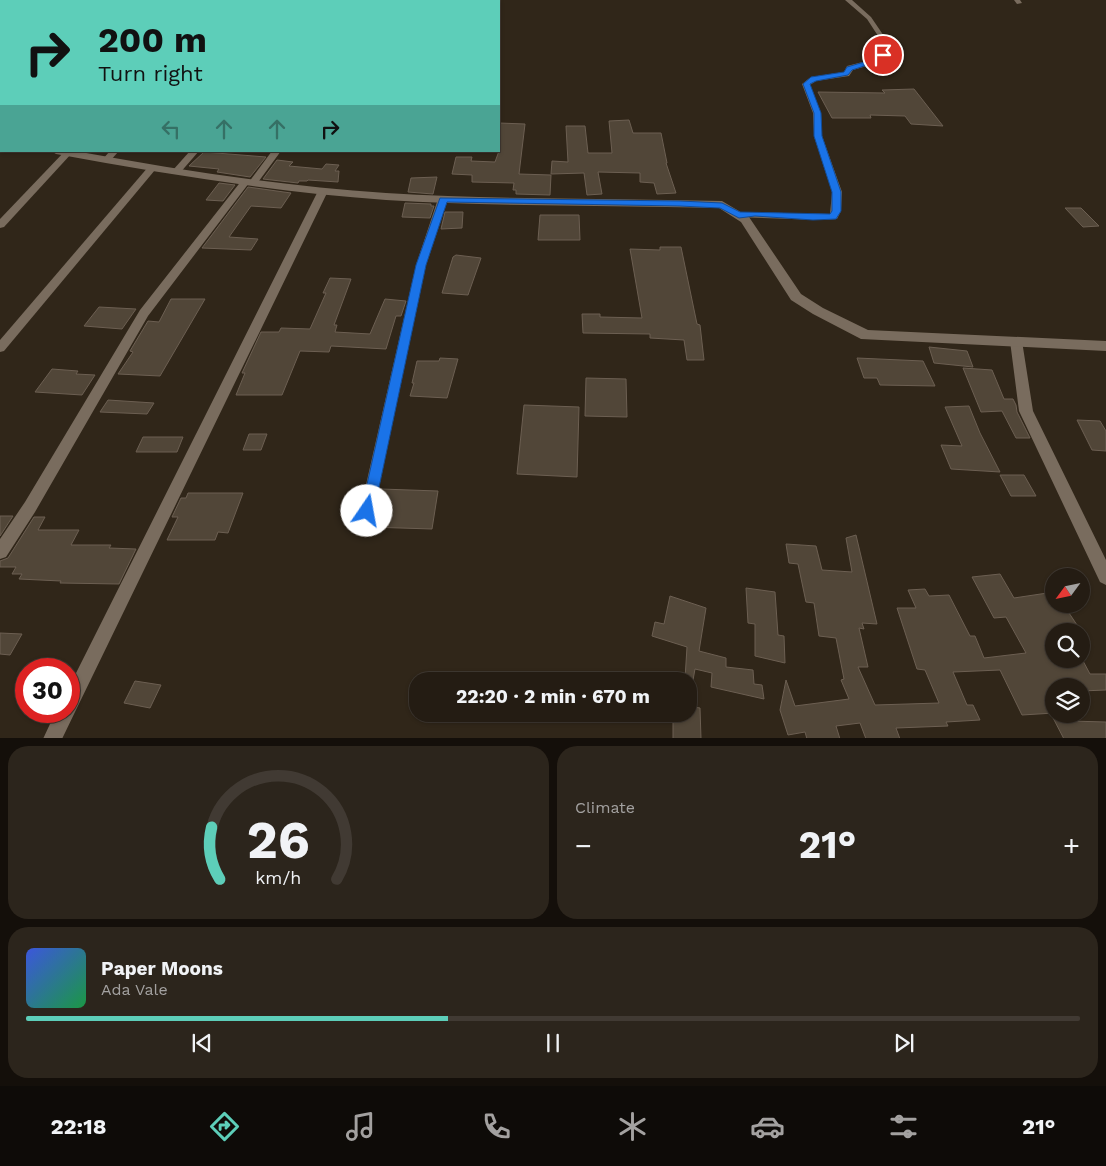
<!DOCTYPE html>
<meta charset="utf-8">
<style>
:root{--surface:#241c13;--page:#2c251c;--text:#f1f3f6;--muted:#a3a1a0;--line:#413a33;--accent:#5dceb9}
body{margin:0;font-family:"Work Sans",sans-serif;background:var(--page);color:var(--text);height:100vh;display:flex;flex-direction:column;font-size:19px;white-space:nowrap}
*{box-sizing:border-box;margin:0}
p{font-size:16px;color:var(--muted)}
.icon{flex:none;width:28px;height:28px;fill:none;stroke:currentColor;stroke-width:2;stroke-linecap:round;stroke-linejoin:round}
.map{position:relative;height:738px;overflow:hidden}
.side{display:flex;flex-direction:column;gap:8px;padding:8px;background:#140f0a;flex:1}
.side>*{flex:none}
.top-card{position:absolute;left:0px;top:0px;width:500px;height:152px;box-shadow:0 1px 4px #0004,0 0 0 1px var(--line);background:#5dceb9;color:#111;overflow:hidden}
.needle{width:32px;rotate:237deg}
.fabs{position:absolute;left:1045px;top:568px;display:grid;gap:10px}
.fabs a{display:grid;place-items:center;width:45px;height:45px;border-radius:50%;background:var(--surface);box-shadow:0 1px 4px #0004,0 0 0 1px var(--line);font-size:25px}
.speed{position:absolute;left:15px;top:658px;display:flex;gap:10px;font-size:25px;font-weight:700;text-align:center}
.speed>*{display:grid;place-content:center;width:65px;height:65px;border-radius:50%;background:var(--surface);box-shadow:0 1px 4px #0004,0 0 0 1px var(--line);line-height:1}
.speed .limit{border:8px solid #d22;background:#fff;color:#111}
.pin{position:absolute;display:grid;place-items:center;width:42px;height:42px;color:#fff;margin:-21px;border:2px solid #fff;border-radius:50%;box-shadow:0 1px 5px #0007}
.me{position:absolute;width:55px;margin:-28px;rotate:12deg;stroke-linejoin:round;filter:drop-shadow(0 0 4px #0008)}
.turn{display:flex;align-items:center;gap:18px;height:105px;padding:0 15px;font-size:22px}
.turn .icon{width:65px;height:65px;stroke-width:2.5}
.turn b{display:block;font-size:35px;line-height:42px}
.lanes{display:flex;align-items:center;height:48px;padding:0 15px;background:#0003;justify-content:center;gap:25px;direction:ltr}
.lanes .off{opacity:.35}
.big{font-size:38px;font-weight:700;line-height:1.1}
.side .card{flex:1;display:flex;flex-direction:column;justify-content:center;gap:8px;min-width:0;padding:0 18px;border-radius:20px;background:var(--page)}
.side .dial{align-items:center;gap:0}
.dial svg{height:130px;overflow:visible;fill:none;stroke:var(--line);stroke-width:7;stroke-linecap:round;text-anchor:middle}
.dial text{fill:var(--text);stroke:none}
.song{display:flex;align-items:center;gap:15px}
.cover{width:60px;height:60px;border-radius:8px;background:linear-gradient(135deg,hsl(230 70% 55%),hsl(140 70% 35%))}
.played{height:5px;border-radius:2px;background:linear-gradient(90deg,var(--accent) 40%,var(--line) 40%)}
.keys{display:flex;justify-content:space-around;direction:ltr}
.heat{display:flex;justify-content:space-between;align-items:center;font-size:28px;direction:ltr}
.side .tiles{flex:1;display:grid;gap:8px;grid-template-columns:1fr 1fr}
.card:last-child{grid-column:span 2}
.trip{position:absolute;left:409px;top:672px;width:288px;height:50px;border-radius:20px;background:var(--surface);box-shadow:0 1px 4px #0004,0 0 0 1px var(--line);font-weight:700;line-height:50px;text-align:center}
.tab-bar{display:flex;height:80px;justify-content:space-around;align-items:center;background:#0e0b08;color:var(--muted)}
.tab-bar .icon{width:35px;height:35px}
.tab-bar .current{color:var(--accent)}
.tab-bar b{font-size:22px;color:var(--text)}
.map>svg:first-child{display:block}
</style>
<div class="map">
<svg width="1106" height="739" viewBox="0 0 1106 739">
<rect width="100%" height="100%" fill="#302619"/>
<g fill="#514638" stroke="#6c5f52">
<path d="M 914,89 L 943,126 L 911,124 L 905,116 L 870,115 L 871,118 L 832,118 L 818,92 L 885,93 L 882,90 Z"/>
<path d="M 629,120 L 633,133 L 661,133 L 667,163 L 666,163 L 676,193 L 657,194 L 654,183 L 640,182 L 640,173 L 598,172 L 602,194 L 587,195 L 584,173 L 551,174 L 552,161 L 568,162 L 566,126 L 585,126 L 588,153 L 612,153 L 609,121 Z"/>
<path d="M 499,123 L 525,124 L 519,174 L 551,175 L 550,195 L 516,194 L 516,190 L 513,190 L 514,183 L 472,182 L 472,175 L 452,174 L 456,157 L 472,157 L 471,161 L 495,162 L 499,151 Z"/>
<path d="M 204,152 L 266,157 L 250,177 L 217,172 L 219,169 L 189,166 Z"/>
<path d="M 277,160 L 293,162 L 289,166 L 322,169 L 326,164 L 339,165 L 335,171 L 339,171 L 338,182 L 308,180 L 307,181 L 299,181 L 298,183 L 263,179 Z"/>
<path d="M 437,177 L 433,194 L 408,192 L 411,178 Z"/>
<path d="M 219,183 L 235,185 L 223,201 L 206,200 Z"/>
<path d="M 248,187 L 291,193 L 281,208 L 251,206 L 229,237 L 258,239 L 251,250 L 202,248 Z"/>
<path d="M 405,203 L 431,204 L 431,206 L 434,206 L 430,218 L 402,217 Z"/>
<path d="M 1065,208 L 1081,208 L 1099,226 L 1083,227 Z"/>
<path d="M 445,212 L 463,212 L 462,228 L 441,229 Z"/>
<path d="M 540,215 L 579,215 L 580,240 L 538,240 Z"/>
<path d="M 660,247 L 681,247 L 697,324 L 700,325 L 704,360 L 687,360 L 684,340 L 650,338 L 650,334 L 583,333 L 582,314 L 600,314 L 600,317 L 642,318 L 630,249 L 660,250 Z"/>
<path d="M 456,255 L 481,258 L 468,295 L 442,293 L 453,257 Z"/>
<path d="M 330,278 L 351,279 L 334,325 L 337,325 L 335,332 L 370,334 L 385,299 L 406,301 L 401,316 L 396,316 L 386,349 L 331,346 L 329,352 L 300,351 L 282,395 L 236,395 L 245,373 L 242,373 L 261,332 L 279,332 L 281,328 L 310,329 L 326,293 L 323,293 Z"/>
<path d="M 171,299 L 205,299 L 160,376 L 118,374 L 133,352 L 130,351 L 148,321 L 159,322 Z"/>
<path d="M 99,307 L 136,309 L 122,329 L 84,326 Z"/>
<path d="M 929,347 L 967,351 L 973,367 L 934,363 Z"/>
<path d="M 440,358 L 458,359 L 447,398 L 410,396 L 414,383 L 412,383 L 417,361 L 439,361 Z"/>
<path d="M 857,358 L 923,361 L 935,386 L 880,385 L 877,378 L 864,378 Z"/>
<path d="M 963,368 L 992,370 L 1004,399 L 1013,399 L 1016,405 L 1017,412 L 1030,438 L 1016,438 L 1002,411 L 981,412 Z"/>
<path d="M 52,369 L 78,371 L 76,374 L 95,375 L 82,395 L 35,392 Z"/>
<path d="M 586,378 L 626,379 L 627,417 L 585,416 Z"/>
<path d="M 108,400 L 154,403 L 147,414 L 100,412 Z"/>
<path d="M 524,405 L 579,407 L 577,477 L 517,474 Z"/>
<path d="M 969,406 L 980,433 L 1000,472 L 951,469 L 941,445 L 962,446 L 945,407 Z"/>
<path d="M 1077,420 L 1100,421 L 1106,431 L 1106,451 L 1092,450 Z"/>
<path d="M 249,434 L 267,434 L 261,450 L 243,450 Z"/>
<path d="M 143,437 L 183,437 L 177,452 L 136,452 Z"/>
<path d="M 1000,475 L 1024,475 L 1036,496 L 1011,496 Z"/>
<path d="M 381,489 L 438,491 L 432,529 L 369,527 L 371,519 L 376,511 Z"/>
<path d="M 188,493 L 243,493 L 228,533 L 218,532 L 215,540 L 167,540 L 178,517 L 172,517 L 181,498 L 186,498 Z"/>
<path d="M 0,516 L 13,516 L 0,536 Z"/>
<path d="M 34,517 L 45,517 L 38,530 L 79,530 L 71,545 L 111,545 L 109,548 L 136,549 L 119,584 L 60,583 L 61,581 L 19,579 L 22,574 L 12,574 L 16,567 L 0,567 L 0,561 L 8,558 Z"/>
<path d="M 856,535 L 877,624 L 862,623 L 864,629 L 859,628 L 868,667 L 858,667 L 875,705 L 939,703 L 925,670 L 917,669 L 897,608 L 916,608 L 908,590 L 925,589 L 929,596 L 949,595 L 970,636 L 975,636 L 984,658 L 1026,653 L 1006,617 L 994,618 L 972,577 L 1000,574 L 1014,598 L 1054,592 L 1054,604 L 1063,604 L 1077,625 L 1054,628 L 1054,659 L 1082,659 L 1090,674 L 1106,674 L 1106,690 L 1081,691 L 1081,686 L 1054,686 L 1054,713 L 1022,715 L 1000,670 L 953,672 L 967,705 L 973,705 L 980,720 L 946,722 L 948,726 L 896,728 L 900,739 L 866,739 L 860,723 L 836,726 L 840,739 L 807,739 L 805,732 L 788,735 L 780,710 L 786,680 L 795,706 L 849,699 L 841,680 L 844,679 L 836,638 L 819,636 L 814,603 L 806,602 L 798,564 L 789,563 L 786,544 L 816,546 L 822,570 L 852,572 L 846,538 Z"/>
<path d="M 746,588 L 775,592 L 778,635 L 784,636 L 785,663 L 755,656 L 755,624 L 748,623 Z"/>
<path d="M 670,596 L 706,608 L 699,651 L 726,658 L 726,667 L 753,670 L 754,684 L 762,685 L 764,699 L 711,687 L 712,673 L 695,669 L 693,680 L 685,679 L 687,647 L 652,636 L 655,622 L 664,624 Z"/>
<path d="M 0,633 L 22,634 L 10,655 L 0,654 Z"/>
<path d="M 135,681 L 161,685 L 150,708 L 124,703 Z"/>
<path d="M 688,706 L 700,708 L 701,739 L 673,739 L 673,714 L 688,714 Z"/>
<path d="M 1051,714 L 1066,714 L 1070,721 L 1106,722 L 1106,739 L 1064,739 Z"/>
</g>
<g fill="none" stroke-linecap="round" stroke-linejoin="round">
<g fill="#796c5e" fill-rule="evenodd">
<path d="M 69,0 L 78,0 L 79,1 L 70,1 Z"/>
<path d="M 845,0 L 852,0 L 871,17 L 888,42 L 887,55 L 884,61 L 853,70 L 849,76 L 816,81 L 810,85 L 821,113 L 822,136 L 842,192 L 841,211 L 837,219 L 821,220 L 736,217 L 736,213 L 739,212 L 830,214 L 832,192 L 814,136 L 813,113 L 802,84 L 811,77 L 844,72 L 847,66 L 878,58 L 882,42 L 867,19 Z"/>
<path d="M 1014,0 L 1020,0 L 1022,3 L 1017,4 Z"/>
<rect x="0" y="5" width="1" height="4"/>
<path d="M 65,151 L 72,153 L 4,227 L 0,228 L 0,219 Z"/>
<path d="M 110,151 L 119,151 L 109,162 L 103,162 L 102,160 Z"/>
<path d="M 190,151 L 199,151 L 179,174 L 173,174 L 173,170 Z"/>
<path d="M 272,151 L 281,151 L 256,185 L 249,183 L 148,316 L 35,512 L 6,557 L 0,559 L 0,539 L 25,502 L 140,310 L 242,180 L 249,182 Z"/>
<path d="M 152,165 L 155,166 L 155,170 L 4,351 L 0,352 L 0,340 L 149,166 Z"/>
<path d="M 323,188 L 328,191 L 75,712 L 62,739 L 43,739 L 56,711 L 69,711 L 69,687 L 318,191 Z"/>
<path d="M 443,196 L 448,199 L 426,265 L 374,511 L 372,516 L 367,518 L 362,516 L 360,511 L 416,265 L 438,199 Z"/>
<path d="M 1016,337 L 1022,341 L 1033,411 L 1106,560 L 1106,585 L 1100,582 L 1019,411 L 1010,341 Z"/>
</g>
<g fill="#796c5e" fill-rule="evenodd">
<rect x="0" y="28" width="1" height="4"/>
<rect x="0" y="140" width="1" height="7"/>
<path d="M 51,151 L 75,151 C 178,170 282,186 386,193 C 498,200 610,198 722,201 L 749,217 L 801,294 L 823,308 L 868,330 L 1106,341 L 1106,351 L 861,339 L 813,314 L 791,300 L 741,222 L 719,208 C 608,205 497,207 386,200 C 275,192 165,174 56,154 Z"/>
</g>
</g>
<path fill="#1a73e8" stroke="#114b97" d="M 881,54 L 887,55 L 883,60 L 852,70 L 848,75 L 816,81 L 810,84 L 821,113 L 822,136 L 841,192 L 841,211 L 836,219 L 813,220 L 755,216 L 739,218 L 720,208 L 680,206 L 447,202 L 426,265 L 374,511 L 372,516 L 367,517 L 363,516 L 361,511 L 416,265 L 440,198 L 680,201 L 722,203 L 740,212 L 830,214 L 832,211 L 832,192 L 814,136 L 814,113 L 803,84 L 811,77 L 844,72 L 847,67 L 878,58 Z"/>
</svg>
<div class="fabs">
<a><svg class="needle" viewBox="-14 -14 28 28"><path d="M0-13l5 13h-10z" fill="#e53935"/><path d="M0 13l5-13h-10z" fill="#a3a1a0"/></svg></a>
<a><svg class="icon" aria-label="search" viewBox="0 0 24 24"><circle cx="10" cy="10" r="6"/><path d="M15 15l6 6"/></svg></a>
<a><svg class="icon" aria-label="layers" viewBox="0 0 24 24"><path d="M12 4l9 5-9 5-9-5zM3 14l9 5 9-5"/></svg></a>
</div>
<div class="speed"><div class="limit">30</div></div>
<div class="pin" style="left:883px;top:55px;background:#d93025"><svg class="icon" aria-label="arrive" viewBox="0 0 24 24"><path d="M6 21V4h12l-3 4 3 4H6"/></svg></div>
<svg class="me" style="left:367px;top:511px" viewBox="-20 -20 40 40"><circle r="19" fill="#fff"/><path d="M0-13L10 11 0 6-10 11z" fill="#1a73e8"/></svg>
<div class="trip">22:20 · 2 min · 670 m</div>
<div class="top-card">
<div class="turn"><svg class="icon" aria-label="right" viewBox="0 0 24 24"><path d="M7 20v-9h11M14 6l5 5-5 5"/></svg><div><b>200 m</b>Turn right</div></div>
<div class="lanes"><svg class="icon off" aria-label="left" viewBox="0 0 24 24"><path d="M17 20v-9H6M10 6l-5 5 5 5"/></svg><svg class="icon off" aria-label="ahead" viewBox="0 0 24 24"><path d="M12 20V5M6 11l6-6 6 6"/></svg><svg class="icon off" aria-label="ahead" viewBox="0 0 24 24"><path d="M12 20V5M6 11l6-6 6 6"/></svg><svg class="icon" aria-label="right" viewBox="0 0 24 24"><path d="M7 20v-9h11M14 6l5 5-5 5"/></svg></div>
</div>
</div>
<section class="side">
<div class="tiles">
<div class="card dial"><svg viewBox="0 0 100 80">
<path d="M14 69A42 42 0 1 1 86 69"/>
<path d="M14 69A42 42 0 0 1 9 37" stroke="#5dceb9"/>
<text x="50" y="56" font-size="32" font-weight="700">26</text>
<text x="50" y="72" font-size="11">km/h</text>
</svg></div>
<div class="card"><p>Climate</p>
<div class="heat"><a>−</a><b class="big">21°</b><a>+</a></div>
</div>
<div class="card">
<div class="song"><i class="cover"></i><div><b>Paper Moons</b><p>Ada Vale</p></div></div>
<div class="played"></div>
<div class="keys"><svg class="icon" aria-label="previous" viewBox="0 0 24 24"><path d="M18 5L8 12l10 7zM5 5v14"/></svg><svg class="icon" aria-label="pause" viewBox="0 0 24 24"><path d="M8 5v14M16 5v14"/></svg><svg class="icon" aria-label="next" viewBox="0 0 24 24"><path d="M6 5l10 7-10 7zM19 5v14"/></svg></div>
</div>
</div>
</section>
<nav class="tab-bar">
<b>22:18</b>
<svg class="icon current" aria-label="directions" viewBox="0 0 24 24"><path d="M12 3l9 9-9 9-9-9zM9 14v-3h6M13 9l2 2-2 2"/></svg>
<svg class="icon" aria-label="music" viewBox="0 0 24 24"><path d="M9 18V5l10-2v13"/><circle cx="6" cy="18" r="3"/><circle cx="16" cy="16" r="3"/></svg>
<svg class="icon" aria-label="phone" viewBox="0 0 24 24"><path d="M5 4h4l2 5-3 2q2 4 5 5l2-3 5 2v4C11 20 4 13 5 4z"/></svg>
<svg class="icon" aria-label="climate" viewBox="0 0 24 24"><path d="M12 3v18M4 7l16 10M4 17L20 7"/></svg>
<svg class="icon" aria-label="car" viewBox="0 0 24 24"><path d="M5 17H2v-5l4-1 3-4h7l3 4 3 1v5h-3M9 17h6M6 11h13"/><circle cx="7" cy="17" r="2"/><circle cx="17" cy="17" r="2"/></svg>
<svg class="icon" aria-label="filters" viewBox="0 0 24 24"><path d="M4 7h16M4 17h16"/><circle cx="9" cy="7" r="2"/><circle cx="15" cy="17" r="2"/></svg>
<b>21°</b>
</nav>
